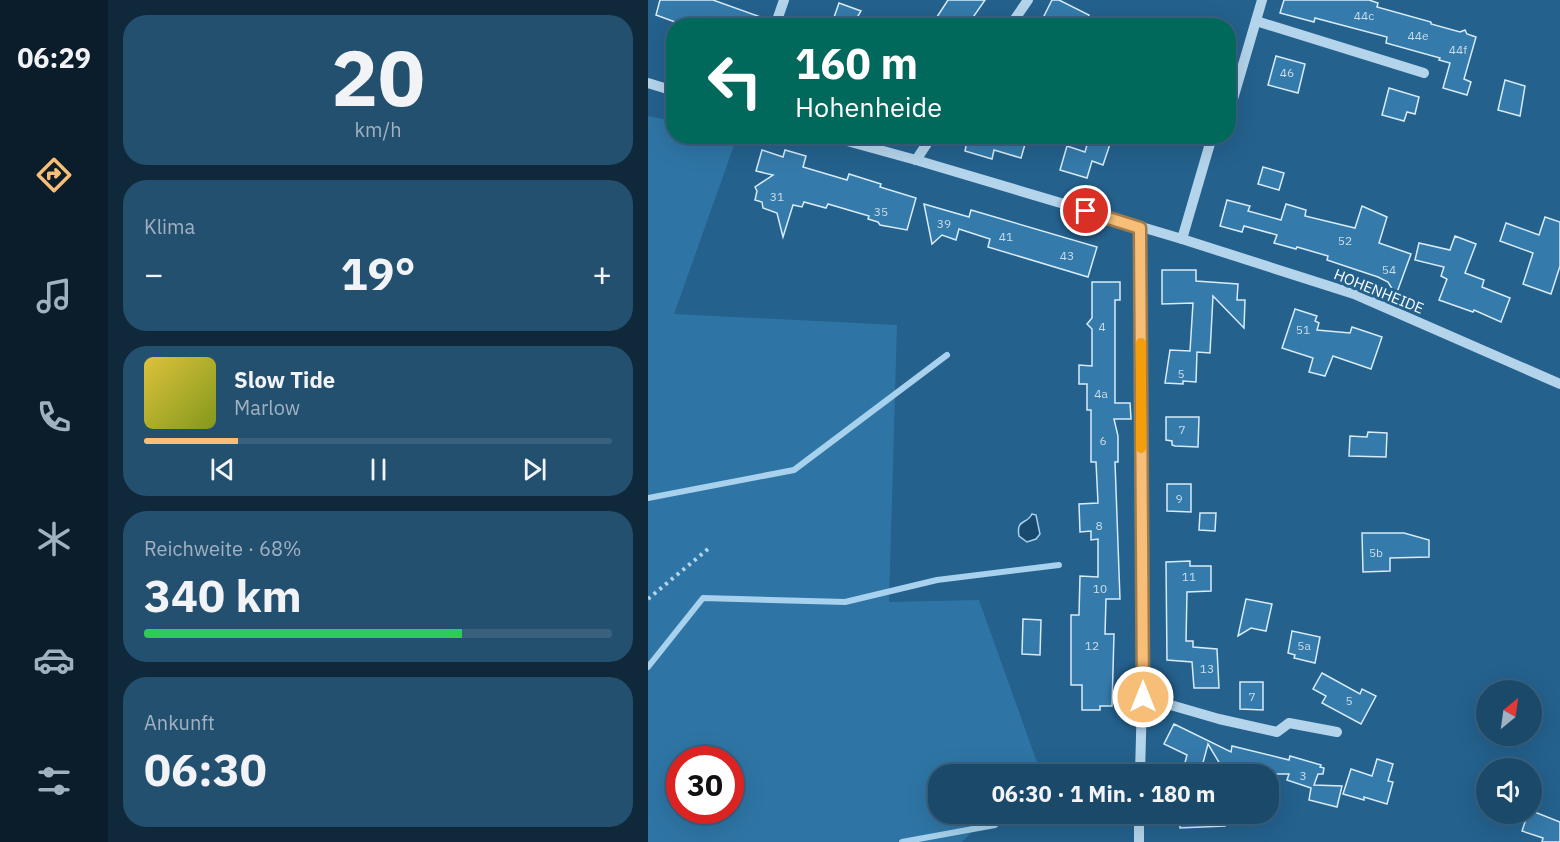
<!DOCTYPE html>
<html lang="de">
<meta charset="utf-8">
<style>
:root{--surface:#1b496a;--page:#245070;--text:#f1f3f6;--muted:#a0b2c1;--line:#39617e;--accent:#f6be76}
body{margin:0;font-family:"IBM Plex Sans",sans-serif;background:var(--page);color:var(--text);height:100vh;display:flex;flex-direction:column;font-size:22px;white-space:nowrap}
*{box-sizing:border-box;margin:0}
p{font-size:20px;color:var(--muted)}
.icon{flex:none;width:33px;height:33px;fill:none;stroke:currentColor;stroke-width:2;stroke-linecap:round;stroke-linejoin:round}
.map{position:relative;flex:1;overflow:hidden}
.panel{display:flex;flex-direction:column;gap:15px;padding:15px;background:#0f283a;width:540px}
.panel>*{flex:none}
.top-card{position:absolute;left:18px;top:18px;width:570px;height:126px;border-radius:24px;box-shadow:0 6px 24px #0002,0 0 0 2px var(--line);background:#00695c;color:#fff;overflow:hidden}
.needle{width:39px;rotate:29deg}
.fabs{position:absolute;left:828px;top:680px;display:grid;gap:12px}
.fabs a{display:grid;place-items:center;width:66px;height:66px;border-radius:50%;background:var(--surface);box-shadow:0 6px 24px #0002,0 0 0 2px var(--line);font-size:30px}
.speed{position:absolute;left:18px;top:746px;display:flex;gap:12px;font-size:30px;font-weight:700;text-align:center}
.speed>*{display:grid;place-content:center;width:78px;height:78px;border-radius:50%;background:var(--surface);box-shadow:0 6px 24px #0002,0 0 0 2px var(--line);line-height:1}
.speed .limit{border:9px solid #d22;background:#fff;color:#111}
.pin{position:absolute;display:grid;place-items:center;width:51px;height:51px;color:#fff;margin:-26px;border:3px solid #fff;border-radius:50%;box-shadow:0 2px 6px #0007}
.me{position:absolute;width:66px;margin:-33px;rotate:0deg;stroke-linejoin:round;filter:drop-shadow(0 0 4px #0008)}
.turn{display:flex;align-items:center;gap:21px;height:126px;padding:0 30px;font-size:27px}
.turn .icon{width:78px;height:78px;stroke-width:2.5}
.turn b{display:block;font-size:42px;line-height:51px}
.big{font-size:45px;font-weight:700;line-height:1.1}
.panel .widget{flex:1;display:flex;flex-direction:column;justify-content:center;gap:9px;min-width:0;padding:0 21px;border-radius:24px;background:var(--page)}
.panel .dial{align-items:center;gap:0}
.dial b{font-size:78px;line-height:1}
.song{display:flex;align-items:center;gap:18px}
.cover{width:72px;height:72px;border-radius:9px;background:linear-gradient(135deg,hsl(50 70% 55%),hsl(70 70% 35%))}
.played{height:6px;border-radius:3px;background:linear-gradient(90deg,var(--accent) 20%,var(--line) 20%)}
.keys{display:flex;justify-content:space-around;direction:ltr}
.heat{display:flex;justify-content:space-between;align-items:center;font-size:33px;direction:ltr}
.charge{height:9px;border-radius:4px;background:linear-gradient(90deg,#34c759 68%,var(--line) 0)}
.trip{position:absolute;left:280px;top:764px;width:351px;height:60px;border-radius:24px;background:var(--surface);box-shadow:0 6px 24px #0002,0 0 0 2px var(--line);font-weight:700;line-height:60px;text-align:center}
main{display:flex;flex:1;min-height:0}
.tabs{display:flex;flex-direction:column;width:108px;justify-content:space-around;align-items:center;background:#0b1d2a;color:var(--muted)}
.tabs .icon{width:42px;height:42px}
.tabs .selected{color:var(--accent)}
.tabs b{font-size:27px;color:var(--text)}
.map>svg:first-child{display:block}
</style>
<main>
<nav class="tabs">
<b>06:29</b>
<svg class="icon selected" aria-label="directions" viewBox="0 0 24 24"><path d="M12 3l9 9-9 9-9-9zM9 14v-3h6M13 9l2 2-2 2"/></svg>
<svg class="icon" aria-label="music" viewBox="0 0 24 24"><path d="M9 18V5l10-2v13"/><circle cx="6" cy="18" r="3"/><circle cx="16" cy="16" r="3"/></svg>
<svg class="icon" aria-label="phone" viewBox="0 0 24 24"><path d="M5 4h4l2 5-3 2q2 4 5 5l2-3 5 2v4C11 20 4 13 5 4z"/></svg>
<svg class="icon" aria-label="climate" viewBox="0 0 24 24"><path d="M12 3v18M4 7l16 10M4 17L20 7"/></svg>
<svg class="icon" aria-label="car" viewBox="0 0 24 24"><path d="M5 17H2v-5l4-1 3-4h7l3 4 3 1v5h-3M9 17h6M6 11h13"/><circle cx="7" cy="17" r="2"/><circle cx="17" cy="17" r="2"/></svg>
<svg class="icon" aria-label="filters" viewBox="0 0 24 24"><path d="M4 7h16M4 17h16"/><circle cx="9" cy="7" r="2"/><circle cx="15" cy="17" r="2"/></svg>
</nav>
<section class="panel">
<div class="widget dial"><b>20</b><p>km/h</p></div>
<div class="widget"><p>Klima</p>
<div class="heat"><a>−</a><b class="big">19°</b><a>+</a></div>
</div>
<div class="widget">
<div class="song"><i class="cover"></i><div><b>Slow Tide</b><p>Marlow</p></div></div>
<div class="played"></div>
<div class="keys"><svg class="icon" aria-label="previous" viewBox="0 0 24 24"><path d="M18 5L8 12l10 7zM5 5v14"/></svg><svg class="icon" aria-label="pause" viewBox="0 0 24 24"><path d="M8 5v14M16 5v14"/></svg><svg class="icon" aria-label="next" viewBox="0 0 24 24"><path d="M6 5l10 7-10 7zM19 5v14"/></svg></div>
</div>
<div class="widget"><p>Reichweite · 68%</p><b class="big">340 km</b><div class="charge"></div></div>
<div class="widget"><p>Ankunft</p><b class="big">06:30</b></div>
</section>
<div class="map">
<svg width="912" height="842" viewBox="0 0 912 842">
<rect width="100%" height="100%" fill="#24618d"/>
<path fill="#2e75a5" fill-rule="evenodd" d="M 0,116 L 25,121 L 26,136 L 89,137 L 26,314 L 249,325 L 241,602 L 331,600 L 390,765 L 381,774 L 291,774 L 291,813 L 343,813 L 314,842 L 0,842 ZM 32,759 L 82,759 L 82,810 L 32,810 Z"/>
<path fill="#19496c" stroke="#a7d1ec" stroke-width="1.5" d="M 384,514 L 388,515 L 392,534 L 388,539 L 379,542 L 371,536 C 368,518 379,525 384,514 Z"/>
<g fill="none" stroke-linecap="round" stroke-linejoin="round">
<g stroke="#a7d1ec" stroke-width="6">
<path d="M 0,498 L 146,470 L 299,355"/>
<path d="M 0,667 L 55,598 L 197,602 L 289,580 L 411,565"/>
<path d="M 254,842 L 347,825"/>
</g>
</g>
<g fill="#347aaa" stroke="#d7ebf8" stroke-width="1.5">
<path d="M 12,0 L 65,0 L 121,20 L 120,26 L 38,26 L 8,15 Z"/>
<path d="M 300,0 L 337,0 L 319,26 L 283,26 Z"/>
<path d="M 404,0 L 411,0 L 441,15 L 436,26 L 404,26 L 394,20 Z"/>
<path d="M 636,0 L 721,0 L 730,3 L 729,7 L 783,22 L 783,24 L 812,32 L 817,30 L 819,34 L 828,37 L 816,79 L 823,82 L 819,95 L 795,88 L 802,63 L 791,60 L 792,58 L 738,43 L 739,37 L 667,18 L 666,22 L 632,13 Z"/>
<path d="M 191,3 L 213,11 L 204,26 L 183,26 Z"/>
<path d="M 628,56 L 657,64 L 650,93 L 620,85 Z"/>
<path d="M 857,80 L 877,86 L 872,116 L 850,110 Z"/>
<path d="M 741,88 L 771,97 L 767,114 L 759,112 L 756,121 L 734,115 Z"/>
<path d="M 315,136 L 366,136 L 378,141 L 373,158 L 346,150 L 344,159 L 317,151 L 319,141 L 315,140 Z"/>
<path d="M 441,138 L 462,144 L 455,165 L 444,161 L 439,178 L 412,170 L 419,146 L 437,152 Z"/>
<path d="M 114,150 L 135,157 L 137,150 L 158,156 L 155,167 L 199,180 L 201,174 L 233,184 L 232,187 L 268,198 L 259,230 L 232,225 L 230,222 L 220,219 L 221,216 L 180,204 L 178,208 L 156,202 L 154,207 L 145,205 L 135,237 L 129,213 L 115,208 L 114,202 L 107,200 L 109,191 L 107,187 L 125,175 L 108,171 Z"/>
<path d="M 615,167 L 636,173 L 631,190 L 610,184 Z"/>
<path d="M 579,200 L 602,206 L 600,211 L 633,220 L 638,204 L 658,210 L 657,216 L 707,228 L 714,206 L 739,217 L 731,243 L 763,254 L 748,295 L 740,282 L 730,277 L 679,260 L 680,256 L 649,247 L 648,249 L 626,243 L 629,235 L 596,226 L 594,232 L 572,226 Z"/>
<path d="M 276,204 L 321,217 L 323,210 L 449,247 L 440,277 L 340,247 L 342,239 L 311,229 L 308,240 L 294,235 L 284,244 Z"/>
<path d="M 897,217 L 912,222 L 912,266 L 903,294 L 875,284 L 885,253 L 852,241 L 858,223 L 891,235 Z"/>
<path d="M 807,236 L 828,244 L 817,273 L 836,280 L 834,287 L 862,298 L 853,322 L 826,310 L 825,312 L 791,300 L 799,279 L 793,276 L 796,267 L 767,260 L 771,243 L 802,250 Z"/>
<path d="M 514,270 L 548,270 L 548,281 L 590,284 L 589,300 L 597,300 L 596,328 L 565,296 L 562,353 L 549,352 L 548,382 L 535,381 L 535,384 L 517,383 L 522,350 L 542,351 L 545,303 L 514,304 Z"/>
<path d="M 444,282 L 472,282 L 472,300 L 467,300 L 467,403 L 482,403 L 483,419 L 466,419 L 470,436 L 470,462 L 467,462 L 472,599 L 458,599 L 457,634 L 466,634 L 464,706 L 452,706 L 452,710 L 434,710 L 434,685 L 423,685 L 423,615 L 431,615 L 432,576 L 450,577 L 450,539 L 443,540 L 443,531 L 432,532 L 431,504 L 450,503 L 448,462 L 443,462 L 443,410 L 439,410 L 439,384 L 431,384 L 431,365 L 444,366 L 444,329 L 439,324 L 444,318 Z"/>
<path d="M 647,309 L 669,316 L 667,321 L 671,323 L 669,330 L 702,333 L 704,327 L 734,337 L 723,369 L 685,356 L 677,376 L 661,372 L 665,358 L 634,348 Z"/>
<path d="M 518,417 L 551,417 L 550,447 L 527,446 L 524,445 L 524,441 L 518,440 Z"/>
<path d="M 720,432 L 739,433 L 738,457 L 701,456 L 702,436 L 719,437 Z"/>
<path d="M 519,484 L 543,484 L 543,512 L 519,511 Z"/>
<path d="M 552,513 L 568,513 L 567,531 L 551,530 Z"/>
<path d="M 714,533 L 756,533 L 781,540 L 781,557 L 742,558 L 742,571 L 715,572 Z"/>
<path d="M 542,561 L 542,566 L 563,566 L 563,591 L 539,592 L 538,641 L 545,641 L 545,647 L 569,649 L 571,688 L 546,688 L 544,662 L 519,660 L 518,562 Z"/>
<path d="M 598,599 L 624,604 L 618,631 L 603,628 L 590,636 Z"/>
<path d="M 375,619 L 393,620 L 392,655 L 374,654 Z"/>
<path d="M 644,631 L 672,637 L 667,663 L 646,658 L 647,655 L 640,653 Z"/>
<path d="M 674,673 L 712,694 L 714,689 L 728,696 L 713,724 L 674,703 L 678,696 L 665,689 Z"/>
<path d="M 592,682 L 615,682 L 615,710 L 592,709 Z"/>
<path d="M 526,724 L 583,752 L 584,746 L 641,760 L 642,756 L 673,765 L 672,767 L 676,768 L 675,774 L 670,774 L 666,785 L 694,786 L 689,807 L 661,800 L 663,788 L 639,780 L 641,774 L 578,774 L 560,744 L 552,774 L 534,774 L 539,755 L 516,744 Z"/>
<path d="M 729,759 L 745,764 L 740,781 L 745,782 L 739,804 L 716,797 L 716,800 L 695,794 L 703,769 L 724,776 Z"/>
<path d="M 884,811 L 912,822 L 912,842 L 894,842 L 895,838 L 874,831 L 880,813 L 884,813 Z"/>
<path d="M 531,813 L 576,813 L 577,826 L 532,828 Z"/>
</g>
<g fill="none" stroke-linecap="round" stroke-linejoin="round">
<path stroke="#b3d4eb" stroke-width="4" stroke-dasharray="3 4.5" stroke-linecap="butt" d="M 0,599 L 60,549"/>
<g stroke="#b3d4eb" stroke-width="10">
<path d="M 608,21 L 776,73"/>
<path d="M 127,26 L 136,0"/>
<path d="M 362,26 L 380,0"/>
<path d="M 0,83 L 26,91"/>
<path d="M 580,116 L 614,0"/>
<path d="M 181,136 L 268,160 L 534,239 L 706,294 L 912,384"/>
<path d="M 268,160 L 284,136"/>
<path d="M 492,228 L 495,661 L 492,774"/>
<path d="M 534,239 L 563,140 L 566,136"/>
<path d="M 495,697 L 571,719 L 629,732 L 641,723 L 689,732"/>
<path d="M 491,842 L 491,813"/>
</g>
</g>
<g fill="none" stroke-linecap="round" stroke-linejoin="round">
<defs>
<path id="route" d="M 438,211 L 492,228 L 495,697"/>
</defs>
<use href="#route" stroke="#a07c4d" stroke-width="15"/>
<use href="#route" stroke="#f6be76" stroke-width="10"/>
<path stroke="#f59e0b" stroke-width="10" d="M 493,343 L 493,448"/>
</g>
<g text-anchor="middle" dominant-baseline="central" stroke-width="6" stroke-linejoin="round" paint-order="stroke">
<g font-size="12" fill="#ccdeea">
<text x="716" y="15">44c</text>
<text x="770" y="35">44e</text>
<text x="810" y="49">44f</text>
<text x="639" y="72">46</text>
<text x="129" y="196">31</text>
<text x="233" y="211">35</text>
<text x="296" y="223">39</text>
<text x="358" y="236">41</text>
<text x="697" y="240">52</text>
<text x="419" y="255">43</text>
<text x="741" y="269">54</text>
<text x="454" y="326">4</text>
<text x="655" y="329">51</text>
<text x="533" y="373">5</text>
<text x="453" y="393">4a</text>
<text x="534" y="429">7</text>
<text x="455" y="440">6</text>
<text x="531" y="498">9</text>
<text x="451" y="525">8</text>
<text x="728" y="552">5b</text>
<text x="541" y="576">11</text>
<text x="452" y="588">10</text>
<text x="444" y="645">12</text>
<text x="656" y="645">5a</text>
<text x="559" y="668">13</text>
<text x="604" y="696">7</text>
<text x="701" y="700">5</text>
<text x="655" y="775">3</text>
</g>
<g font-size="15" fill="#fff" stroke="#24618d">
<text transform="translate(731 291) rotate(22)">HOHENHEIDE</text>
</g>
</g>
</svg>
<div class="fabs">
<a><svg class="needle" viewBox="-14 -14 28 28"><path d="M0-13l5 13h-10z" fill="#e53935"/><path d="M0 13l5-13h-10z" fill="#a0b2c1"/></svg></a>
<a><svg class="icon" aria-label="sound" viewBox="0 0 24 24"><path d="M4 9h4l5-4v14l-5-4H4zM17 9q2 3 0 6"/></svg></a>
</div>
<div class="speed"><div class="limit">30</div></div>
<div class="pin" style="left:438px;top:211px;background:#d93025"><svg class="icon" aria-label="arrive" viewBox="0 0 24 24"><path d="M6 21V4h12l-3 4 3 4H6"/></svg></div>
<svg class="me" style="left:495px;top:697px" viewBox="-20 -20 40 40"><circle r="17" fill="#f6be76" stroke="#fff" stroke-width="3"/><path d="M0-11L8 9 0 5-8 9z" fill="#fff"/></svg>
<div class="trip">06:30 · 1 Min. · 180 m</div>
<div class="top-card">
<div class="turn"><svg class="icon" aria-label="left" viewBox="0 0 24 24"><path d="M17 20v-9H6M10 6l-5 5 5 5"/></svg><div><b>160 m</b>Hohenheide</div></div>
</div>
</div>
</main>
